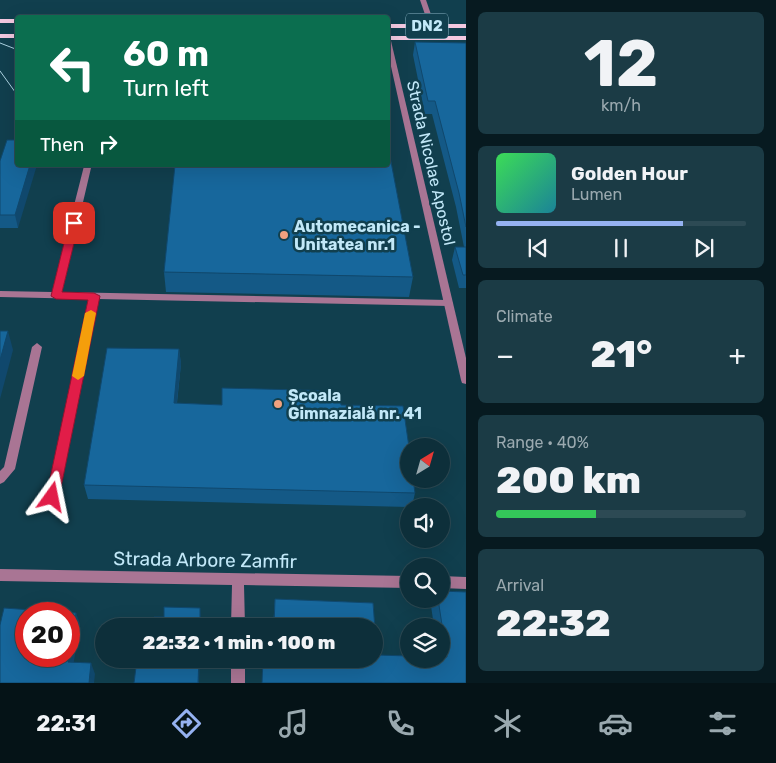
<!DOCTYPE html>
<meta charset="utf-8">
<style>
:root{--surface:#0d2f3a;--page:#1b3b45;--text:#f1f3f6;--muted:#9aa9af;--line:#2d4a54;--accent:#95b2f1}
body{margin:0;font-family:Rubik,sans-serif;background:var(--page);color:var(--text);height:100vh;display:flex;flex-direction:column;font-size:19px;white-space:nowrap}
*{box-sizing:border-box;margin:0}
p{font-size:16px;color:var(--muted)}
.icon{flex:none;width:28px;height:28px;fill:none;stroke:currentColor;stroke-width:2;stroke-linecap:round;stroke-linejoin:round}
.map{position:relative;flex:1;overflow:hidden}
.sheet{display:flex;flex-direction:column;gap:12px;padding:12px;background:#071a20;width:310px}
.sheet>*{flex:none}
.guide{position:absolute;left:15px;top:15px;width:375px;height:152px;border-radius:5px;box-shadow:0 5px 20px #0002,0 0 0 1px var(--line);background:#0b6e4f;color:#fff;overflow:hidden}
.needle{width:32px;rotate:37deg}
.tools{position:absolute;left:400px;top:438px;display:grid;gap:10px}
.tools a{display:grid;place-items:center;width:50px;height:50px;border-radius:50%;background:var(--surface);box-shadow:0 5px 20px #0002,0 0 0 1px var(--line);font-size:25px}
.speed{position:absolute;left:15px;top:602px;display:flex;gap:10px;font-size:25px;font-weight:700;text-align:center}
.speed>*{display:grid;place-content:center;width:65px;height:65px;border-radius:50%;background:var(--surface);box-shadow:0 5px 20px #0002,0 0 0 1px var(--line);line-height:1}
.speed .limit{border:8px solid #d22;background:#fff;color:#111}
.pin{position:absolute;display:grid;place-items:center;width:42px;height:42px;color:#fff;margin:-21px;border-radius:10px;box-shadow:0 2px 8px #0006}
.me{position:absolute;width:55px;margin:-28px;rotate:12deg;stroke-linejoin:round;filter:drop-shadow(0 0 4px #0008)}
.turn{display:flex;align-items:center;gap:18px;height:105px;padding:0 25px;font-size:22px}
.turn .icon{width:65px;height:65px;stroke-width:2.5}
.turn b{display:block;font-size:35px;line-height:42px}
.then{display:flex;align-items:center;height:48px;padding:0 25px;background:#0003;gap:10px;font-size:19px}
.big{font-size:38px;font-weight:800;line-height:1.1}
.sheet .tile{flex:1;display:flex;flex-direction:column;justify-content:center;gap:8px;min-width:0;padding:0 18px;border-radius:8px;background:var(--page)}
.sheet .dial{align-items:center;gap:0}
.dial b{font-size:65px;line-height:1}
.song{display:flex;align-items:center;gap:15px}
.cover{width:60px;height:60px;border-radius:8px;background:linear-gradient(135deg,hsl(130 70% 55%),hsl(190 70% 35%))}
.played{height:5px;border-radius:2px;background:linear-gradient(90deg,var(--accent) 75%,var(--line) 75%)}
.keys{display:flex;justify-content:space-around;direction:ltr}
.heat{display:flex;justify-content:space-between;align-items:center;font-size:28px;direction:ltr}
.charge{height:8px;border-radius:4px;background:linear-gradient(90deg,#34c759 40%,var(--line) 0)}
.trip{position:absolute;left:95px;top:618px;width:288px;height:50px;border-radius:25px;background:var(--surface);box-shadow:0 5px 20px #0002,0 0 0 1px var(--line);font-weight:800;line-height:50px;text-align:center}
.tab-bar{display:flex;height:80px;justify-content:space-around;align-items:center;background:#051317;color:var(--muted)}
.tab-bar .icon{width:35px;height:35px}
.tab-bar .current{color:var(--accent)}
.tab-bar b{font-size:22px;color:var(--text)}
main{display:flex;flex:1;min-height:0}
.map>svg:first-child{display:block}
</style>
<main>
<div class="map">
<svg width="466" height="683" viewBox="0 0 466 683">
<rect width="100%" height="100%" fill="#113f4e"/>
<g fill="none" stroke-linecap="round" stroke-linejoin="round">
<g fill="#a97594" fill-rule="evenodd">
<path d="M 84,166 L 87,166 L 91,168 L 62,292 L 448,300 L 453,303 L 448,306 L 98,299 L 59,497 L 57,501 L 53,502 L 49,501 L 47,497 L 89,299 L 0,297 L 0,291 L 52,292 Z"/>
<path d="M 37,343 L 42,347 L 15,469 L 4,482 L 0,484 L 0,471 L 4,467 L 32,347 Z"/>
</g>
<g fill="#a97594" fill-rule="evenodd">
<path d="M 420,0 L 426,0 L 435,26 L 434,27 L 429,26 Z"/>
<path d="M 388,39 L 391,41 L 466,358 L 466,384 L 462,383 L 461,380 L 388,53 Z"/>
<path d="M 0,569 L 409,576 L 409,588 L 244,585 L 245,626 L 231,626 L 232,585 L 0,581 Z"/>
<path d="M 441,576 L 466,577 L 466,589 L 441,588 Z"/>
<rect x="231" y="659" width="14" height="24"/>
</g>
<g fill="#f3c8e0" fill-rule="evenodd">
<rect x="0" y="19" width="18" height="4"/>
<rect x="388" y="24" width="78" height="4"/>
<rect x="0" y="34" width="18" height="4"/>
<rect x="388" y="36" width="78" height="4"/>
</g>
<g stroke="#acd3e2" stroke-width="1">
<path d="M 0,43 L 18,50"/>
<path d="M 0,71 L 18,96"/>
</g>
</g>
<g fill="#145986">
<path d="M 415,42 L 466,43 L 466,288 L 459,288 L 452,260 L 455,247 L 464,247 L 456,207 L 432,114 L 425,114 L 413,55 Z"/>
<path d="M 18,140 L 18,228 L 0,228 L 0,161 Z"/>
<path d="M 164,272 L 413,277 L 409,297 L 166,292 Z"/>
<path d="M 179,349 L 181,364 L 177,403 L 222,405 L 341,405 L 415,493 L 412,506 L 409,506 L 409,507 L 88,499 L 84,485 Z"/>
<path d="M 441,591 L 466,592 L 466,683 L 262,683 L 262,659 L 374,659 L 374,626 L 273,626 L 275,599 L 373,603 L 377,655 L 409,656 L 409,659 L 441,659 L 441,626 L 434,626 L 431,606 L 434,599 L 441,599 Z"/>
<path d="M 125,659 L 200,659 L 135,668 L 127,668 Z"/>
</g>
<g fill="#10486d">
<path d="M 30,165 L 37,165 L 18,228 L 15,215 Z"/>
<path d="M 8,331 L 13,350 L 0,399 L 0,360 Z"/>
<path d="M 179,349 L 181,364 L 175,418 L 174,403 Z"/>
<path d="M 200,608 L 201,626 L 200,626 Z"/>
<path d="M 76,613 L 80,624 L 72,673 L 68,662 Z"/>
<path d="M 199,659 L 200,659 L 199,683 L 198,683 Z"/>
<path d="M 91,663 L 95,674 L 94,683 L 89,683 Z"/>
</g>
<g fill="#17679c" stroke="#10486d" fill-rule="evenodd">
<path d="M 415,42 L 466,43 L 466,227 L 459,193 L 435,101 L 428,101 Z"/>
<path d="M 7,140 L 18,140 L 18,165 L 30,165 L 15,215 L 0,215 L 0,161 Z"/>
<path d="M 388,146 L 413,277 L 164,272 L 175,165 L 388,165 Z"/>
<path d="M 455,247 L 466,247 L 466,275 L 463,275 Z"/>
<path d="M 0,331 L 8,331 L 0,360 Z"/>
<path d="M 107,348 L 179,349 L 174,403 L 222,405 L 222,388 L 340,391 L 341,405 L 403,406 L 409,447 L 409,479 L 413,479 L 415,493 L 84,485 Z"/>
<path d="M 441,591 L 466,592 L 466,683 L 262,683 L 263,659 L 374,659 L 374,626 L 274,626 L 275,599 L 373,603 L 377,655 L 409,656 L 409,659 L 441,659 L 441,657 L 447,657 L 438,599 L 441,599 Z"/>
<path d="M 164,607 L 200,608 L 200,626 L 153,626 L 154,617 L 164,617 Z"/>
<path d="M 4,608 L 76,613 L 68,662 L 91,663 L 89,683 L 0,683 L 0,625 ZM 26,614 L 69,614 L 69,656 L 26,656 Z"/>
<path d="M 137,659 L 199,659 L 198,683 L 134,683 Z"/>
</g>
<path fill="#e11d48" stroke="#92132f" d="M 74,220 L 79,223 L 62,292 L 94,293 L 100,296 L 59,497 L 57,501 L 48,501 L 46,497 L 88,300 L 56,299 L 51,296 L 69,223 Z"/>
<path fill="#f59e0b" d="M 91,310 L 96,313 L 84,376 L 78,380 L 72,376 L 85,313 Z"/>
<g fill="#f2a17e" stroke="#113f4e" stroke-width="2">
<circle cx="284" cy="235" r="5"/>
<circle cx="278" cy="404" r="5"/>
</g>
<g text-anchor="middle" dominant-baseline="central" stroke-width="5" stroke-linejoin="round" paint-order="stroke">
<rect fill="#113f4e" stroke="#8db5c5" stroke-width="1" x="406" y="13.5" width="42" height="25" rx="4"/>
<g font-size="15" font-weight="bold" fill="#c2e8f8">
<text x="427" y="26">DN2</text>
</g>
<g font-size="16" fill="#c2e8f8" stroke="#113f4e">
<text transform="translate(431 163) rotate(77)">Strada Nicolae Apostol</text>
</g>
<g font-size="16" font-weight="bold" fill="#c2e8f8" stroke="#113f4e" text-anchor="start">
<text x="294" y="226">Automecanica -<tspan x="294" dy="18">Unitatea nr.1</tspan></text>
<text x="288" y="395">Școala<tspan x="288" dy="18">Gimnazială nr. 41</tspan></text>
</g>
<g font-size="19" fill="#c2e8f8" stroke="#113f4e">
<text transform="translate(205 560) rotate(1)">Strada Arbore Zamfir</text>
</g>
</g>
</svg>
<div class="tools">
<a><svg class="needle" viewBox="-14 -14 28 28"><path d="M0-13l5 13h-10z" fill="#e53935"/><path d="M0 13l5-13h-10z" fill="#9aa9af"/></svg></a>
<a><svg class="icon" aria-label="sound" viewBox="0 0 24 24"><path d="M4 9h4l5-4v14l-5-4H4zM17 9q2 3 0 6"/></svg></a>
<a><svg class="icon" aria-label="search" viewBox="0 0 24 24"><circle cx="10" cy="10" r="6"/><path d="M15 15l6 6"/></svg></a>
<a><svg class="icon" aria-label="layers" viewBox="0 0 24 24"><path d="M12 4l9 5-9 5-9-5zM3 14l9 5 9-5"/></svg></a>
</div>
<div class="speed"><div class="limit">20</div></div>
<div class="pin" style="left:74px;top:223px;background:#d93025"><svg class="icon" aria-label="arrive" viewBox="0 0 24 24"><path d="M6 21V4h12l-3 4 3 4H6"/></svg></div>
<svg class="me" style="left:52px;top:497px" viewBox="-20 -20 40 40"><path d="M0-17L14 15 0 8-14 15z" fill="#e11d48" stroke="#fff" stroke-width="4"/></svg>
<div class="trip">22:32 · 1 min · 100 m</div>
<div class="guide">
<div class="turn"><svg class="icon" aria-label="left" viewBox="0 0 24 24"><path d="M17 20v-9H6M10 6l-5 5 5 5"/></svg><div><b>60 m</b>Turn left</div></div>
<div class="then">Then<svg class="icon" aria-label="right" viewBox="0 0 24 24"><path d="M7 20v-9h11M14 6l5 5-5 5"/></svg></div>
</div>
</div>
<section class="sheet">
<div class="tile dial"><b>12</b><p>km/h</p></div>
<div class="tile">
<div class="song"><i class="cover"></i><div><b>Golden Hour</b><p>Lumen</p></div></div>
<div class="played"></div>
<div class="keys"><svg class="icon" aria-label="previous" viewBox="0 0 24 24"><path d="M18 5L8 12l10 7zM5 5v14"/></svg><svg class="icon" aria-label="pause" viewBox="0 0 24 24"><path d="M8 5v14M16 5v14"/></svg><svg class="icon" aria-label="next" viewBox="0 0 24 24"><path d="M6 5l10 7-10 7zM19 5v14"/></svg></div>
</div>
<div class="tile"><p>Climate</p>
<div class="heat"><a>−</a><b class="big">21°</b><a>+</a></div>
</div>
<div class="tile"><p>Range · 40%</p><b class="big">200 km</b><div class="charge"></div></div>
<div class="tile"><p>Arrival</p><b class="big">22:32</b></div>
</section>
</main>
<nav class="tab-bar">
<b>22:31</b>
<svg class="icon current" aria-label="directions" viewBox="0 0 24 24"><path d="M12 3l9 9-9 9-9-9zM9 14v-3h6M13 9l2 2-2 2"/></svg>
<svg class="icon" aria-label="music" viewBox="0 0 24 24"><path d="M9 18V5l10-2v13"/><circle cx="6" cy="18" r="3"/><circle cx="16" cy="16" r="3"/></svg>
<svg class="icon" aria-label="phone" viewBox="0 0 24 24"><path d="M5 4h4l2 5-3 2q2 4 5 5l2-3 5 2v4C11 20 4 13 5 4z"/></svg>
<svg class="icon" aria-label="climate" viewBox="0 0 24 24"><path d="M12 3v18M4 7l16 10M4 17L20 7"/></svg>
<svg class="icon" aria-label="car" viewBox="0 0 24 24"><path d="M5 17H2v-5l4-1 3-4h7l3 4 3 1v5h-3M9 17h6M6 11h13"/><circle cx="7" cy="17" r="2"/><circle cx="17" cy="17" r="2"/></svg>
<svg class="icon" aria-label="filters" viewBox="0 0 24 24"><path d="M4 7h16M4 17h16"/><circle cx="9" cy="7" r="2"/><circle cx="15" cy="17" r="2"/></svg>
</nav>
